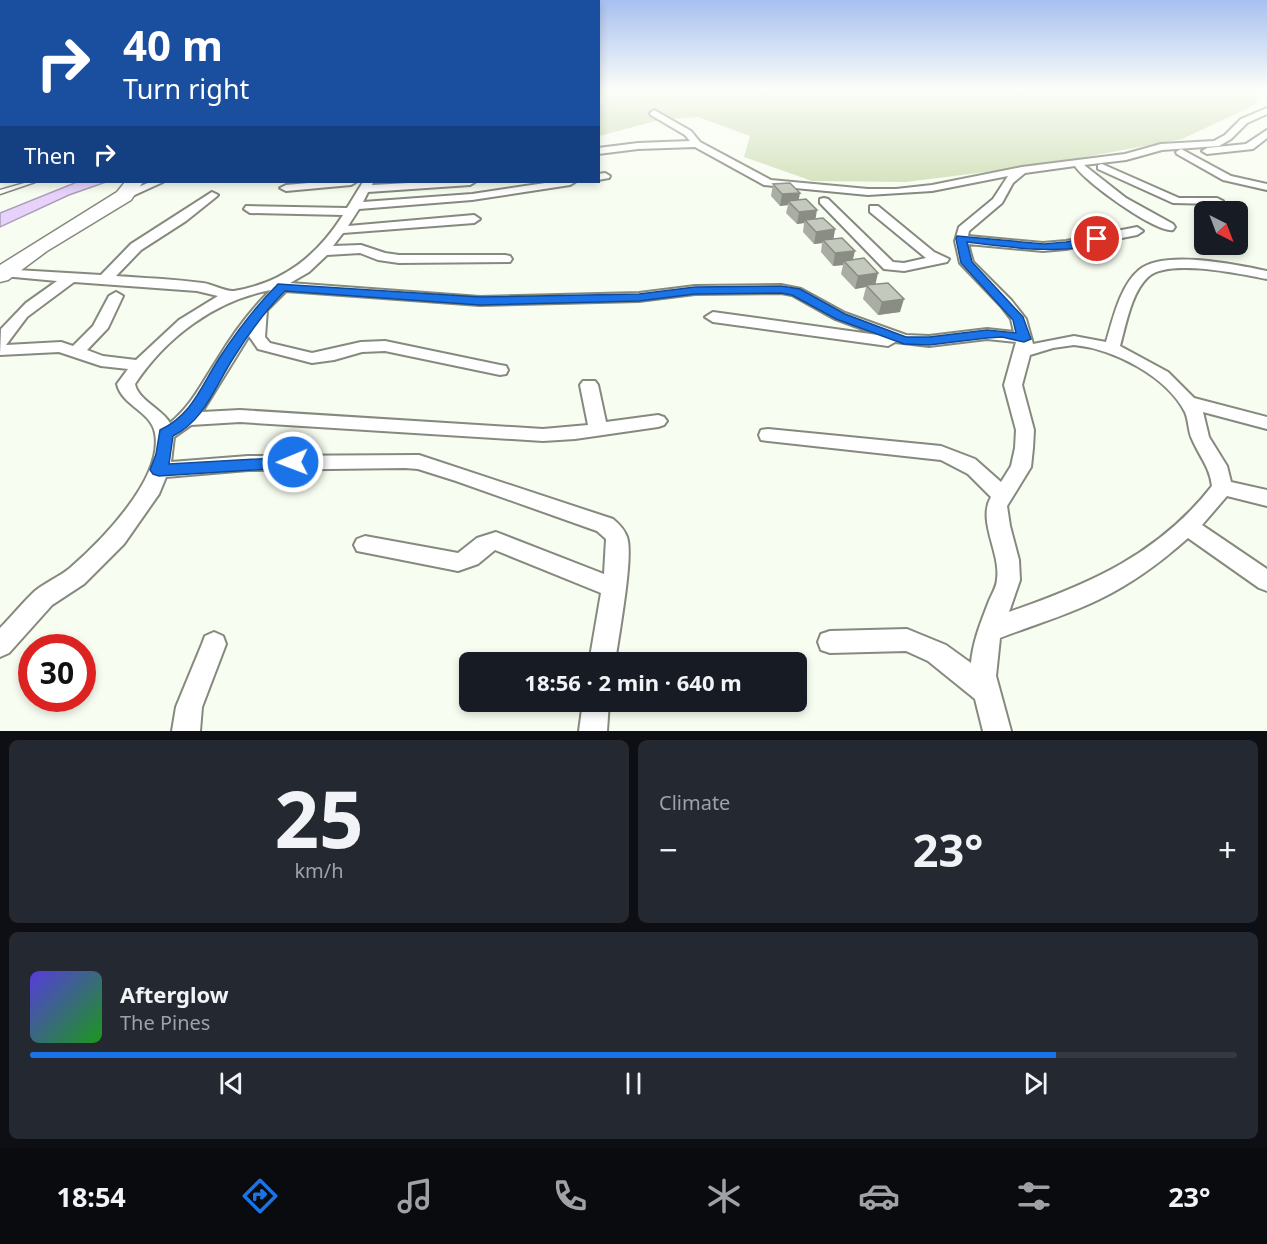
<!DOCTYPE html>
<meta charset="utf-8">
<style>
:root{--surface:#171b24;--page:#242831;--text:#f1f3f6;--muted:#9ea1a6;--line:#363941;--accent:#1a73e8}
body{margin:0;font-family:"Noto Sans",sans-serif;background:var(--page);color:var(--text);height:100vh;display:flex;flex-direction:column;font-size:22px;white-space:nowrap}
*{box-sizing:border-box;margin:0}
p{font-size:20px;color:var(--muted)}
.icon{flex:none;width:33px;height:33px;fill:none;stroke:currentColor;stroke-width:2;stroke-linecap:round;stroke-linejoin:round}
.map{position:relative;height:731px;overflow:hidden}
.drawer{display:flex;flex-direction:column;gap:9px;padding:9px;background:#0d0f14;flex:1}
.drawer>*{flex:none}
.guide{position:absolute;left:0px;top:0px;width:600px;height:183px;box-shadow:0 3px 9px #0003;background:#1a4fa0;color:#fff;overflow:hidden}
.needle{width:39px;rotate:138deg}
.controls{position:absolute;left:1194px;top:201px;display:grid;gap:12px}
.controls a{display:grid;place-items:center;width:54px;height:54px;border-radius:9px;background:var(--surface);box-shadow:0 3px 9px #0003;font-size:30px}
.speed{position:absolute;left:18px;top:634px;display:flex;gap:12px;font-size:30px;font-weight:700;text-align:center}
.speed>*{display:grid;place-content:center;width:78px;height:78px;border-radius:50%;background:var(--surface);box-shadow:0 3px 9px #0003;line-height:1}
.speed .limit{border:9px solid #d22;background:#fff;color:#111}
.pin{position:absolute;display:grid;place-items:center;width:51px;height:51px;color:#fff;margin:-26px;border:3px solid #fff;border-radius:50%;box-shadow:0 2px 6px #0007}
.me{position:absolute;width:66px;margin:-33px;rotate:269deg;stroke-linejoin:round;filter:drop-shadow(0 0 4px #0008)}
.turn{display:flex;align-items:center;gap:21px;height:126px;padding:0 24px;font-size:27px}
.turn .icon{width:78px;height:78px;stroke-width:2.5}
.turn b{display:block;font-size:42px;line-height:51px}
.then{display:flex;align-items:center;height:57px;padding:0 24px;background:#0003;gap:12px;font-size:22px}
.big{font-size:45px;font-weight:700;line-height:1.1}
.drawer .card{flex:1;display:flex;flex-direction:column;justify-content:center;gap:9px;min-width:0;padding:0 21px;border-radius:9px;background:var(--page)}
.drawer .dial{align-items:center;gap:0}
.dial b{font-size:78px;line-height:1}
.song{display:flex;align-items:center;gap:18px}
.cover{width:72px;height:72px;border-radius:9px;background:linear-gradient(135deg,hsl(250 70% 55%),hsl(120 70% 35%))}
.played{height:6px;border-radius:3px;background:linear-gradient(90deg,var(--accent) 85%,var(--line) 85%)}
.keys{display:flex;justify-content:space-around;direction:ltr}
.heat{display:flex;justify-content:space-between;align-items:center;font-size:33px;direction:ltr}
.drawer .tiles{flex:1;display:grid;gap:9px;grid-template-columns:1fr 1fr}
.card:last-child{grid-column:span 2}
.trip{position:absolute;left:459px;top:652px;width:348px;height:60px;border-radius:9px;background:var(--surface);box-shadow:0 3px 9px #0003;font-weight:700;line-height:60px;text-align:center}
.tabs{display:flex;height:96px;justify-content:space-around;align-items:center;background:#090b0e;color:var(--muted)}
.tabs .icon{width:42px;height:42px}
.tabs .on{color:var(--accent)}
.tabs b{font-size:27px;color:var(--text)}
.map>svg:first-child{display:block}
</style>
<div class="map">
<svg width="1267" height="731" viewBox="0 0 1267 731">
<rect width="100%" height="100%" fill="#f8fdf1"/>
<path fill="#d2e0bb" d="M 599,90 L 1255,90 L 1257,104 L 1182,139 L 1042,165 L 906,182 L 812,181 L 744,157 L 750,136 L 698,117 L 660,120 L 599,136 L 599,106 L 606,98 L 599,94 Z"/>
<path fill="#e7d2fc" stroke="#ac9eba" stroke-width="1.5" d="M 77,182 L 106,182 L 69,195 L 0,227 L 0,213 Z"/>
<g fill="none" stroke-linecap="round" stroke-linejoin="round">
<defs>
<path id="service" d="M 28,182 L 35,182 L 0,194 L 0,190 Z"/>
<g id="minor">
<path d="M 1267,108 L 1267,114 L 1247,123 L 1231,139 L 1219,146 L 1162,150 L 1126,160 L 1084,165 L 1126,198 L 1173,224 L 1175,227 L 1173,230 C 1156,233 1085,182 1075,166 L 1025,173 L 1013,183 L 1002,203 L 969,231 L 968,236 L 1043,243 L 1066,241 L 1137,227 L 1143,231 L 1137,235 L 1066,249 L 1043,251 L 968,244 L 973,262 L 1011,300 L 1026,319 L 1033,344 L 1074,336 L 1106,342 C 1113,319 1120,286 1139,270 C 1164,249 1237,265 1267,271 L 1267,279 C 1241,274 1168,258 1148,277 C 1131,293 1126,325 1120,346 L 1168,372 L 1194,398 L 1267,417 L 1267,429 L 1203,412 L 1209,437 L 1227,466 L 1231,482 L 1267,490 L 1267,506 L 1227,496 L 1202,525 L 1267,569 L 1267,591 L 1259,588 L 1188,538 C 1161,562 1133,583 1100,599 C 1068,615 1033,625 1000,638 L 996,676 L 1011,731 L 983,731 L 975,699 L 928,661 L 906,651 L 830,653 L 821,650 L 818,642 L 821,634 L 830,631 L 907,629 L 946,645 L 971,663 C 973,641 981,622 989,601 C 992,594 997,586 997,579 C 1001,553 977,521 991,497 L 968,474 L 941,460 L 768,441 L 761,440 L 759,435 L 761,430 L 768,429 L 941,446 L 975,459 L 1001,482 L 1011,466 L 1015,448 L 1016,430 L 1004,385 L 1016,342 L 987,339 L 929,346 L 895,342 L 888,346 L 713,322 L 705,317 L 713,312 L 878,335 L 835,319 L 792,295 L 781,293 L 695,294 L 639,301 L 480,305 L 286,291 L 267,310 L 265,337 L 270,343 L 312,353 L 361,342 L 385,341 L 500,365 L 506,366 L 508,370 L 506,374 L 500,375 L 385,351 L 362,352 L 334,360 L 312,363 L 258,349 L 249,336 L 202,412 L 240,410 L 543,429 L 588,425 L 580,385 L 583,381 L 595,381 L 598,385 L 606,422 L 658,415 L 664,417 L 667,421 L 664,425 L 658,427 L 575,439 L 543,441 L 240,422 L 191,425 L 174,437 L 171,462 L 248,456 L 419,455 L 613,519 C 619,524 624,529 627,537 C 634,556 618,639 615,663 L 589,663 L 601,593 L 495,550 L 478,564 L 458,571 L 357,551 L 354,545 L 357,539 L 365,536 L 458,553 L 477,538 L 496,532 L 604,574 L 606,539 L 597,531 L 456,481 L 418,469 L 405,468 L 248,470 L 166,477 L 159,494 L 124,544 L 84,584 L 52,605 L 9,653 L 0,657 L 0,628 C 12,616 23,602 35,591 C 46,582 59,577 70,568 C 101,541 164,478 155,433 C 151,411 122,406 117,384 L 128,369 L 101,366 L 59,352 L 0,355 L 1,329 L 26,303 L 57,281 L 3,276 L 0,275 L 0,269 L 101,275 L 131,244 L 212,192 L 218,195 L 216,197 L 186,221 L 141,250 L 116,276 C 145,278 174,279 203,283 C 212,284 226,292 234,291 C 283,283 317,256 343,215 L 250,213 L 244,209 L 246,206 L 347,208 L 363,182 L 373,182 L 372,185 L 427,182 L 475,182 L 470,185 L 368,192 L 363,202 L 472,194 L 552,182 L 575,182 L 570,185 L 472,200 L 359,209 L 348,226 L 474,215 L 480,219 L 474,223 L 343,233 L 333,246 L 361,245 L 385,253 L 399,255 L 505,255 L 510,256 L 512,259 L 510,262 L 399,263 L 378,260 L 360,253 L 327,255 L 309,272 L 290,283 L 480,297 L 639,293 L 695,286 L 781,285 L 801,289 L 845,313 L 906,335 L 929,336 L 987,329 L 1014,332 L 1011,319 L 1001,306 L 960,263 L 955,241 L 959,227 L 993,199 L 1008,176 L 932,191 L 868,195 L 764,185 L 695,147 L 638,149 L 598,154 L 598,148 L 638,143 L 690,141 L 685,135 L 651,115 L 650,113 L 654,110 L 691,131 L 700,142 L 771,180 L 868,189 L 896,189 L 932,185 L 1022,167 L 1125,154 L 1161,144 L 1214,141 L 1225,135 L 1241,119 ZM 74,282 L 197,291 L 218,296 L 179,320 L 136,360 L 103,356 L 87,350 L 108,328 L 123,296 L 116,292 L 109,296 L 93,326 L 73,346 L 61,342 L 6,345 L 27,317 ZM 271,290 C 250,310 232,335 217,360 C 202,383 192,405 170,423 C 162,409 138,400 135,384 C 165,338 215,300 271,290 ZM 1074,345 C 1115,349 1167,377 1185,412 C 1189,421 1188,431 1192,439 C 1199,456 1210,467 1212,486 C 1158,555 1089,584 1009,612 L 1020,580 L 1019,560 L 1010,526 L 1007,506 L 1031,467 L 1033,448 L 1034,430 L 1022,385 L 1030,355 L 1053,348 Z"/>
<rect x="0" y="125" width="2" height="6"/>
<path d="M 1267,130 L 1267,138 L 1253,149 L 1207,154 L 1202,151 L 1207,148 L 1246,144 Z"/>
<path d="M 1181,149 L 1231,176 L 1267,184 L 1267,190 L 1223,180 L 1177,154 L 1176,152 Z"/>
<path d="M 1102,164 L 1179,198 L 1217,198 L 1223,201 L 1217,204 L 1173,203 L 1098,169 L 1098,165 Z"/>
<path d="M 605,173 L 610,176 L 609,178 L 598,180 L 598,174 Z"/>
<path d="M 150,182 L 163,182 L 128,198 L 120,198 L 118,196 Z"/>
<path d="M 320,182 L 356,182 L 351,185 L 286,191 L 280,188 L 286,185 Z"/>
<path d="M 824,198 L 828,199 L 893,262 L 904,263 L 926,258 L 870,212 L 870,206 L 878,206 L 934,252 L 949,259 L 947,262 L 904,271 L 884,269 L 820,203 L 820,199 Z"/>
<path d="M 214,632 L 223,636 L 226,644 L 202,707 L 200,731 L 172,731 L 176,707 L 202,644 L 205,636 Z"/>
<path d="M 583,702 L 609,702 L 607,731 L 579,731 Z"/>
</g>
<path id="trunk" d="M 125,182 L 143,182 L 131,200 L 47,251 L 8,280 L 0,282 L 0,265 L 117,192 Z"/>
</defs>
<use href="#service" stroke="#85897e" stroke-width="3"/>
<use href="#minor" stroke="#85897e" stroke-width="4"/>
<use href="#trunk" stroke="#85897e" stroke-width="3"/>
<use href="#service" fill="#fff" fill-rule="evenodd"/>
<use href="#minor" fill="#fff" fill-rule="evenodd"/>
<use href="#trunk" fill="#fff" fill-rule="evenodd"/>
</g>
<path fill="#a9ada3" d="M 773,184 L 798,200 L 815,218 L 835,229 L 833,239 L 876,284 L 900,312 L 878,315 L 863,299 L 866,287 L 855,289 L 841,274 L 843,265 L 833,266 L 821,252 L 822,243 L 814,244 L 803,232 L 804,223 L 797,224 L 786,213 L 788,205 L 780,206 L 771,196 Z"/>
<g fill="#898d84">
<path d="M 800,193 L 798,204 L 788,201 L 788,205 L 780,206 L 782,194 Z"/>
<path d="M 817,210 L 815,222 L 805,220 L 804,223 L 797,224 L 799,212 Z"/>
<path d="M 835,229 L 833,242 L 823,240 L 822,243 L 814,244 L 816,232 Z"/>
<path d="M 855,251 L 852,263 L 844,261 L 843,265 L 833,266 L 835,253 Z"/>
<path d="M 878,273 L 875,286 L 866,285 L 866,287 L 855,289 L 858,276 Z"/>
<path d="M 904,299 L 900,312 L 878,315 L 882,302 Z"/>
</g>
<g fill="#c4c9bd" stroke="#898d84" stroke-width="1.5">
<path d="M 790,183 L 800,193 L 782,194 L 773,184 Z"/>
<path d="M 806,199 L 817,210 L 799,212 L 788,201 Z"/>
<path d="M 823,218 L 835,229 L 816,232 L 805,220 Z"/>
<path d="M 842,238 L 855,251 L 835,253 L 823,240 Z"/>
<path d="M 864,258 L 878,273 L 858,276 L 844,261 Z"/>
<path d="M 888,283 L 904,299 L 882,302 L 866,285 Z"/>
</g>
<linearGradient id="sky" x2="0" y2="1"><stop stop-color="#a7c0f0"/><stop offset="0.47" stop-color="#fcfef9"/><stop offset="1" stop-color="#fcfef9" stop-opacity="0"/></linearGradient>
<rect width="1267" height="192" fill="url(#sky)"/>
<path fill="#1a73e8" stroke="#114b97" stroke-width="1.5" d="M 957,236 L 1044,244 L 1066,242 L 1097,236 L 1102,239 C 1077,258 999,246 967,242 L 972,262 L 1023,317 L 1031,339 L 1024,342 L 1002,337 L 987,338 L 929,345 L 904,344 L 836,319 L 792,295 L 781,293 L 695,294 L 639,301 L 480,305 L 285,291 C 265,311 249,333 234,357 C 215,386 205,420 173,436 L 169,464 L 293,457 L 299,458 L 301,462 L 299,467 L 159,476 L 153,474 L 150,470 L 156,454 L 160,430 C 193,414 201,386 220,357 C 237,331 256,306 278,284 L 480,297 L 639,294 L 695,287 L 781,286 L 800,289 L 845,314 L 906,337 L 929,337 L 987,330 L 1016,333 L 1013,320 L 961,263 L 956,239 Z"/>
</svg>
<div class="controls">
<a><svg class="needle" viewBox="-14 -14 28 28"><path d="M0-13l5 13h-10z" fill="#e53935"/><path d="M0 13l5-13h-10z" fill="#9ea1a6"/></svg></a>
</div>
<div class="speed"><div class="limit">30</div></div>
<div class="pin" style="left:1097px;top:239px;background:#d93025"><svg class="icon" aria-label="arrive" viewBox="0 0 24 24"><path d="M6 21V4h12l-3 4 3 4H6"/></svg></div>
<svg class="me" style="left:293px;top:462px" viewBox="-20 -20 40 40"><circle r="17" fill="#1a73e8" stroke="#fff" stroke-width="3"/><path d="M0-11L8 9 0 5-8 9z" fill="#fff"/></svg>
<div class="trip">18:56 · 2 min · 640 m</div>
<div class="guide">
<div class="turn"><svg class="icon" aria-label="right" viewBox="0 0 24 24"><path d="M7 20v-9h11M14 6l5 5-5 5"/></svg><div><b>40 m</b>Turn right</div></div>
<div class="then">Then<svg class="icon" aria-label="right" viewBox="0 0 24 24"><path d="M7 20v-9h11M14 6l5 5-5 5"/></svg></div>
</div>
</div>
<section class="drawer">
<div class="tiles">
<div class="card dial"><b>25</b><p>km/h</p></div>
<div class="card"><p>Climate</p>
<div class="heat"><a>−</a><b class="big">23°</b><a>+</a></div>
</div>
<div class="card">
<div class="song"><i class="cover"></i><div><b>Afterglow</b><p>The Pines</p></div></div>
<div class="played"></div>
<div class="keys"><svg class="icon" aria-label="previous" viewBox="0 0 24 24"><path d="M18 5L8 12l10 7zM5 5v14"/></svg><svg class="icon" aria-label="pause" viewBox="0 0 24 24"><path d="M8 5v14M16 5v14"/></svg><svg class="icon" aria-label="next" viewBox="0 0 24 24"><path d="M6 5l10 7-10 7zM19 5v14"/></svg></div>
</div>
</div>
</section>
<nav class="tabs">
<b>18:54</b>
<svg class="icon on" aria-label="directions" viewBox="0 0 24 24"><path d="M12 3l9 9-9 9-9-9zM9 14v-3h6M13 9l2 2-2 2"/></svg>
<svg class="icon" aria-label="music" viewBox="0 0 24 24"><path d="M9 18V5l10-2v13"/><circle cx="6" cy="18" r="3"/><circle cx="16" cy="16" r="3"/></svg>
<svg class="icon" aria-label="phone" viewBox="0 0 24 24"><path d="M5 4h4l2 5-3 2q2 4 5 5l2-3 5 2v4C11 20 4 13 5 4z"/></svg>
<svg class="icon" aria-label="climate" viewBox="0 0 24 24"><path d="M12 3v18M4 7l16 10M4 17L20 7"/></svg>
<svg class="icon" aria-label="car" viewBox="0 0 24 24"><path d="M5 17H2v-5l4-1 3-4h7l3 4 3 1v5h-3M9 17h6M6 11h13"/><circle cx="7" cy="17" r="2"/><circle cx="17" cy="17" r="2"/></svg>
<svg class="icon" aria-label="filters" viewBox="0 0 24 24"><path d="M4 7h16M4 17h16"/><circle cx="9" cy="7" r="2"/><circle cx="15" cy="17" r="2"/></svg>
<b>23°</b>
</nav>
